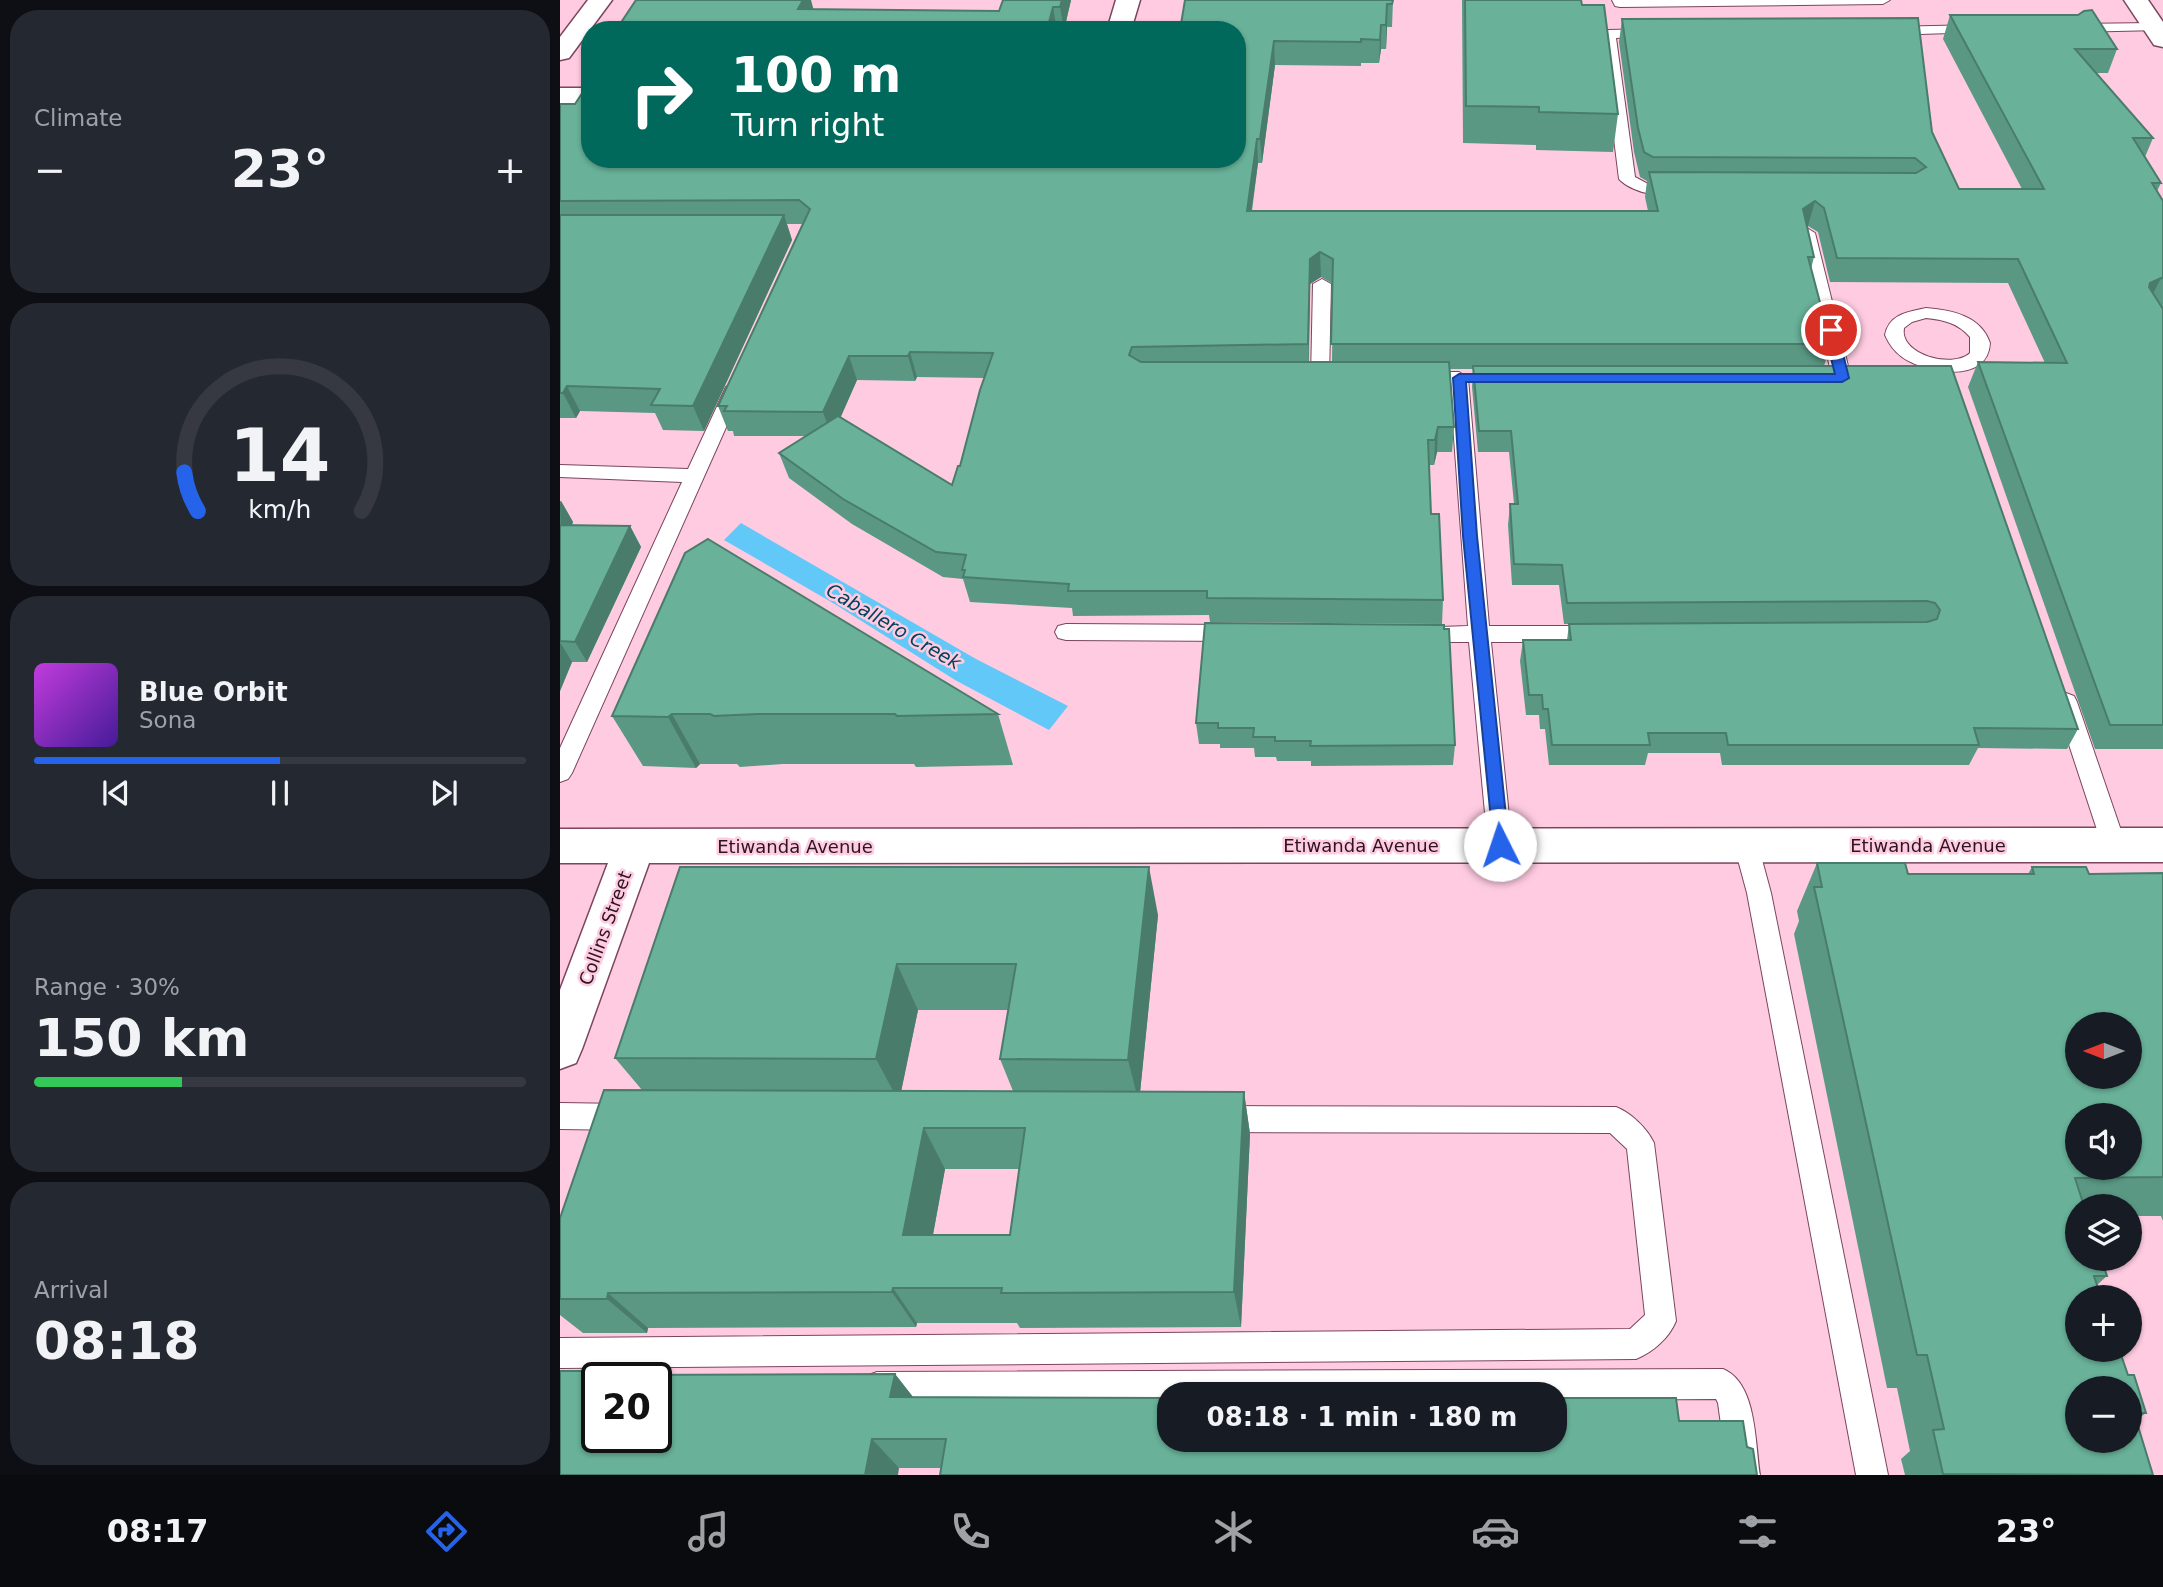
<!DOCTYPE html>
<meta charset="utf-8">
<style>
:root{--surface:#171b24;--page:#242831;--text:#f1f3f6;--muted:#9ea1a6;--line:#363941;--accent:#2563eb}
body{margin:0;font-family:"DejaVu Sans",sans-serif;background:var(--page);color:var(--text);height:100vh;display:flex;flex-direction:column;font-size:26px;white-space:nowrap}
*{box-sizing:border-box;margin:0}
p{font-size:23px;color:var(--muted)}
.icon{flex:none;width:38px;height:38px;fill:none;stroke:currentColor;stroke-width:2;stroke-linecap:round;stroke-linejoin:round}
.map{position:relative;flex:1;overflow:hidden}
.details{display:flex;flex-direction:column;gap:10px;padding:10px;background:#0d0f14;width:560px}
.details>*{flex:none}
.banner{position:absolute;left:21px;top:21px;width:665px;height:147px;border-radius:28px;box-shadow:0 2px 5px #0004;background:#00695c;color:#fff;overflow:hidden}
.needle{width:46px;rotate:270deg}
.tools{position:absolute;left:1505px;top:1012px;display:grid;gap:14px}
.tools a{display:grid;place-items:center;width:77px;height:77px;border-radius:50%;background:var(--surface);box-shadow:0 2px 5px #0004;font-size:35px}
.speed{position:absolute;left:21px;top:1362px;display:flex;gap:14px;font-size:35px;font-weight:700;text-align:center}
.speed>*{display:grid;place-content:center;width:91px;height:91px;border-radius:50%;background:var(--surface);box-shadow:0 2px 5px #0004;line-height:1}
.speed .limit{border:4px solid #111;border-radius:10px;background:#fff;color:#111}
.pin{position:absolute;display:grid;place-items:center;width:60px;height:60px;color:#fff;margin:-30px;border:4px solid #fff;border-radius:50%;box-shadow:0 2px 7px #0007}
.me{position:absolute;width:77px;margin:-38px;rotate:356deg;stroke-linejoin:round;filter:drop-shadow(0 0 5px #0008)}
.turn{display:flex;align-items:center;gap:24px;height:147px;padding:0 35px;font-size:32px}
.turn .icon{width:91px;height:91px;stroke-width:2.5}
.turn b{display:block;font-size:49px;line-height:60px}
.big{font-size:52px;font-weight:600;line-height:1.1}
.details .widget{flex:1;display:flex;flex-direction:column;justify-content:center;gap:10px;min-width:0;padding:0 24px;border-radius:28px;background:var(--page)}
.details .dial{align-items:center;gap:0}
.dial svg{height:182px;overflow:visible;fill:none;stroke:var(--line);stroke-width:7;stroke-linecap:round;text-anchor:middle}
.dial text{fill:var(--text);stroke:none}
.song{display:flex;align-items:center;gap:21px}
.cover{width:84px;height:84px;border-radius:10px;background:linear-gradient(135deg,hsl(290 70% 55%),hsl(260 70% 35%))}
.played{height:7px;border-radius:4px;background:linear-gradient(90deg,var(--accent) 50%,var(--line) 50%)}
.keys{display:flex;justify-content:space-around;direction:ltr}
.heat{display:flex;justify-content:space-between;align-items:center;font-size:38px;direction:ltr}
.charge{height:10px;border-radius:5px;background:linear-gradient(90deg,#34c759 30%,var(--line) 0)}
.trip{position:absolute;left:597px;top:1382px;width:410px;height:70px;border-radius:28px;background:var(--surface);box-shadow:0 2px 5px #0004;font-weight:600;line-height:70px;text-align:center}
.tabs{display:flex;height:112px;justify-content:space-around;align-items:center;background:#090b0e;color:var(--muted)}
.tabs .icon{width:49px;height:49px}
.tabs .selected{color:var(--accent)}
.tabs b{font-size:32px;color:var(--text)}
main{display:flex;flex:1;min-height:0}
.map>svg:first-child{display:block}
</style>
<main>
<section class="details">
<div class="widget"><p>Climate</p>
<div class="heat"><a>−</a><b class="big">23°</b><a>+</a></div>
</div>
<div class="widget dial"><svg viewBox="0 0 100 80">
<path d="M14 69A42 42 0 1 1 86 69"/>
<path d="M14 69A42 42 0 0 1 8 52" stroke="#2563eb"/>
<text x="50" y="56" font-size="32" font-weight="700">14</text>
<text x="50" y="72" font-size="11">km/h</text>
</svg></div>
<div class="widget">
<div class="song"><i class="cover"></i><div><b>Blue Orbit</b><p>Sona</p></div></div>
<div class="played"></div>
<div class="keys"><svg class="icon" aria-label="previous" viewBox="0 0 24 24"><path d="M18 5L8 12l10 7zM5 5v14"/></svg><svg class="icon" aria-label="pause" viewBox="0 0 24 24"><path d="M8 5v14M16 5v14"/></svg><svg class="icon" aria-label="next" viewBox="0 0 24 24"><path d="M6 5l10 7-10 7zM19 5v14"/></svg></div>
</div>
<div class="widget"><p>Range · 30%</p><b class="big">150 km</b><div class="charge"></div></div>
<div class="widget"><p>Arrival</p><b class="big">08:18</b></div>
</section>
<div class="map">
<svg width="1603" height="1475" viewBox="0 0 1603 1475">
<rect width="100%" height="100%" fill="#ffcbe1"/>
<path fill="#61c8f7" d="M 181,523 L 416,659 L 508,706 L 489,730 L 395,680 L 273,603 L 164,540 Z"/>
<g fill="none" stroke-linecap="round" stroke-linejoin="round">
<defs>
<g id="service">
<path d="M 1052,0 L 1330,0 L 1323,4 L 1060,7 L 1055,6 Z"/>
<path d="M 1594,23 L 1599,24 L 1599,30 L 1514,32 L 1507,28 L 1514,24 Z"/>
<path d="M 1417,25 L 1422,26 L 1422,32 L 1329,35 L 1322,31 L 1329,27 Z"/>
<path d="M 1092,29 L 1097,30 L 1097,36 L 1056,38 L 1075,177 L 1088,184 L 1123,186 L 1125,189 C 1111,202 1072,193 1059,179 L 1041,34 L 1048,30 Z"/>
<path d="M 1247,228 L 1255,233 L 1291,378 C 1283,387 1262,387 1254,378 L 1257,374 L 1271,372 L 1239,233 Z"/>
<path d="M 762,279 L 771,284 L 769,378 L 760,384 L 751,378 L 753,284 Z"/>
<path d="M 1366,308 C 1392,310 1421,316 1430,343 C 1428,385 1364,373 1342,357 C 1334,351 1329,344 1325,335 C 1329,314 1348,312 1366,308 ZM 1366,318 C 1384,320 1398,323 1410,337 L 1410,353 C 1393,369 1339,355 1344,328 L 1352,322 Z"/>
<path d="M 861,372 L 899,372 L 908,378 L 929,626 L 1040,626 L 1048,628 L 1051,634 L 1048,640 L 1040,642 L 931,642 L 952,845 L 949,852 L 940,855 L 931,852 L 928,845 L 909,642 L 861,642 L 853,640 L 850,634 L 853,628 L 908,626 L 890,384 L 855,382 L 852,378 L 855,374 Z"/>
<path d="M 175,381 L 184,387 L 12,773 L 8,779 L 0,782 L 0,748 L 122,482 L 0,477 L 0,465 L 128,469 L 166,387 Z"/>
<path d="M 506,624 L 676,625 L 684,627 L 687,633 L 684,639 L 676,641 L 506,640 L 498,638 L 495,632 L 498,626 Z"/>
<path d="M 1506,693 L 1514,696 L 1517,702 L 1566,845 L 1563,852 L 1554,855 L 1545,852 L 1542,845 L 1495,702 L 1498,696 Z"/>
<path d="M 1186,835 L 1195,838 L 1198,845 L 1211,893 L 1328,1475 L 1296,1475 L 1187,893 L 1174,845 L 1177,838 Z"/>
<path d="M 0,1103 L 65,1104 L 75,1108 L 79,1117 L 75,1126 L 65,1130 L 0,1129 Z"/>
<path d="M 656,1106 L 1056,1107 C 1071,1113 1087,1128 1094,1143 L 1116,1321 C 1109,1338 1093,1352 1076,1359 L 0,1368 L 0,1338 L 1070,1329 L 1085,1315 L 1067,1149 L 1050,1133 L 656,1132 L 646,1128 L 642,1119 L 646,1110 Z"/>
<path d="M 1163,1369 C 1197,1383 1195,1443 1200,1475 L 1168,1475 L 1158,1403 L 1156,1399 L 994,1400 L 994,1395 L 609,1395 L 609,1401 L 317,1402 L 306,1398 L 302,1387 L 306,1376 L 317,1372 Z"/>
</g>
<g id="minor">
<path d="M 28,0 L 52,0 L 9,58 L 0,60 L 0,37 Z"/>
<path d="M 556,0 L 580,0 L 571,30 L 547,30 Z"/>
<rect x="0" y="88" width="30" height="16"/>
<path d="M 1603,828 L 1603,862 L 89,863 L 22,1049 L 16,1063 L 0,1069 L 0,990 L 48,863 L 0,863 L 0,829 Z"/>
</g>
<path id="primary" d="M 1564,0 L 1588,0 L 1603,22 L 1603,47 L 1594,45 Z"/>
</defs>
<use href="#service" stroke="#7b455e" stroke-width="2"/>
<use href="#minor" stroke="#7b455e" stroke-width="3"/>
<use href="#primary" stroke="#7b455e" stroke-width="3"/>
<use href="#service" fill="#fff" fill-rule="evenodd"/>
<use href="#minor" fill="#fff" fill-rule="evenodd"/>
<use href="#primary" fill="#fff" fill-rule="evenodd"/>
</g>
<g fill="#5a9884" fill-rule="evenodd">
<path d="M 443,0 L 511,0 L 504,30 L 56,30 L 253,10 L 439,11 Z"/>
<path d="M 625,0 L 833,0 L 832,27 L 827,27 L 826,49 L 821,49 L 819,63 L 801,63 L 801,66 L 715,65 L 702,163 L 698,163 L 692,211 L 1088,211 L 1085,197 L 1087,181 L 1080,177 L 1074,152 L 1059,42 L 1062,19 L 1372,132 L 1399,189 L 1462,189 L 1383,39 L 1390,15 L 1557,49 L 1548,73 L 1536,73 L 1593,138 L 1585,157 L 1601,183 L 1597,191 L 1603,201 L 1603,749 L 1535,749 L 1408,387 L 1418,362 L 1485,363 L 1448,283 L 1270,282 L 1258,232 L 1248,226 L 1247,227 L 1254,257 L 1251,269 L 1271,344 L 1264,366 L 1518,729 L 1507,749 L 1418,748 L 1409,765 L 1162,765 L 1160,753 L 1088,753 L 1085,765 L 989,765 L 985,729 L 980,729 L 979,715 L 966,715 L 960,661 L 963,640 L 1007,640 L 1009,624 L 1361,622 L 1004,624 L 999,585 L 952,585 L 948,525 L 950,504 L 954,504 L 949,452 L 918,452 L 912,387 L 913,369 L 890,369 L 894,427 L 892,452 L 877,452 L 874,465 L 869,465 L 871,514 L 883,600 L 882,624 L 650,622 L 649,615 L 513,616 L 512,608 L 410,602 L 403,579 L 383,577 L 292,524 L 229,478 L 219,453 L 246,436 L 174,436 L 173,431 L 168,431 L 158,406 L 242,224 L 227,224 L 232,240 L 144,431 L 103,430 L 95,413 L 20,411 L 16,418 L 0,418 L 0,104 L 677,159 ZM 761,277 L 773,284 L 772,362 L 749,362 L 750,284 ZM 357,377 L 424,378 L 400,466 L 392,485 L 280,418 L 297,380 L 355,381 Z"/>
<path d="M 902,0 L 1021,0 L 1022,5 L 1058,114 L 1053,152 L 976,150 L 976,145 L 903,143 Z"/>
<path d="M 0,501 L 1,501 L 13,522 L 12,525 L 70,526 L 81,547 L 27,662 L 12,662 L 0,691 Z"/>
<path d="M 125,553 L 438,714 L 453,765 L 356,767 L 354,764 L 223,764 L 180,767 L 177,764 L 140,764 L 136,768 L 83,766 L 52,716 Z"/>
<path d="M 645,623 L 895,745 L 893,765 L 751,766 L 751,761 L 717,761 L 716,757 L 695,757 L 694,748 L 660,748 L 660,744 L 639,744 L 636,723 Z"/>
<path d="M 1257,863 L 1348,874 L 1468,874 L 1472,867 L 1529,874 L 1603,873 L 1603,1221 L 1601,1216 L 1570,1216 L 1570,1206 L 1517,1206 L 1547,1276 L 1537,1285 L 1568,1375 L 1586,1413 L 1576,1420 L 1593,1475 L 1345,1475 L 1341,1459 L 1350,1451 L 1337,1388 L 1327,1388 L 1234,934 L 1239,921 L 1237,911 Z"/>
<path d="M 120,867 L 598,915 L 580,1092 L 684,1092 L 690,1134 L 681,1327 L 460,1328 L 457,1323 L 357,1323 L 356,1327 L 88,1328 L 87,1333 L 23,1333 L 0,1315 L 0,1218 L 82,1090 L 55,1058 ZM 358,1010 L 449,1010 L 440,1059 L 453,1091 L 341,1091 ZM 385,1169 L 459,1169 L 450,1235 L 373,1235 Z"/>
<path d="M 335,1374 L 353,1397 L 609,1398 L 381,1468 L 339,1468 L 58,1375 Z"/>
</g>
<g fill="#4a7c6b">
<path d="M 243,0 L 251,0 L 255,15 L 238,9 Z"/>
<path d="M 502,0 L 511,0 L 504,30 L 500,7 Z"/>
<path d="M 827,4 L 827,27 L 826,49 L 826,25 Z"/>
<path d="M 493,7 L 497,30 L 487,30 Z"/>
<path d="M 821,25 L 821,49 L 819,63 L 820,40 Z"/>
<path d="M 714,41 L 715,65 L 702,163 L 700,139 Z"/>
<path d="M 697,139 L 698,163 L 688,235 L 687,211 Z"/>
<path d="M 1255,201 L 1248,226 L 1236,234 L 1243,209 Z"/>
<path d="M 224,215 L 232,240 L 144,431 L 133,406 Z"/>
<path d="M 760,252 L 761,277 L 750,284 L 748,369 L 748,344 L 750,259 Z"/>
<path d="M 1601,278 L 1589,302 L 1579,308 L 1590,283 Z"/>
<path d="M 350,352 L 357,377 L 355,381 L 348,356 Z"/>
<path d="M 289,356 L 297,380 L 272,437 L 263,412 Z"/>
<path d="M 7,386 L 20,411 L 16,418 L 3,393 Z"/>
<path d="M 878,427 L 877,452 L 874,465 L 875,440 Z"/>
<path d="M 1,501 L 13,522 L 1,546 L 0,504 Z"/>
<path d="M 70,526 L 81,547 L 27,662 L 15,642 Z"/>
<path d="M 0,642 L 12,662 L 0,691 Z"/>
<path d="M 112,714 L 140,764 L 136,768 L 108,717 Z"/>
<path d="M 589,867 L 598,915 L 579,1103 L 568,1060 Z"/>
<path d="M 337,964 L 358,1010 L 339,1102 L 316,1059 Z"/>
<path d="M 684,1092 L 690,1134 L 681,1327 L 674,1292 Z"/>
<path d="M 364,1128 L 385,1169 L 366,1272 L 343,1235 Z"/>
<path d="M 333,1288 L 357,1323 L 356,1327 L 332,1292 Z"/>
<path d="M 48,1293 L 88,1328 L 87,1333 L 47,1299 Z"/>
<path d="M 335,1374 L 360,1406 L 330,1397 Z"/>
<path d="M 312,1439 L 339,1468 L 338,1475 L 305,1475 Z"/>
</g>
<g fill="#69b199" stroke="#4a7c6b" stroke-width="2" fill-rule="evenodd">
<path d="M 76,0 L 243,0 L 238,9 L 439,11 L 443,0 L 502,0 L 500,7 L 493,7 L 487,30 L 56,30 Z"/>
<path d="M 625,0 L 833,0 L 832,4 L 827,4 L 826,25 L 821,25 L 820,40 L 801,39 L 801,42 L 714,41 L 700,139 L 697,139 L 687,211 L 1098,211 L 1089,172 L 1356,173 L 1366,167 L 1355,158 L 1093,157 L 1084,152 L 1078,128 L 1062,19 L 1358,18 L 1372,132 L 1399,189 L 1484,189 L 1390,15 L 1518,15 L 1524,11 L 1532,10 L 1557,49 L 1515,49 L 1593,138 L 1573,138 L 1601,183 L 1592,183 L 1603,201 L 1603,278 L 1601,278 L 1590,283 L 1589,287 L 1603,309 L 1603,725 L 1550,725 L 1418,362 L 1507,363 L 1458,259 L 1277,258 L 1264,208 L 1255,201 L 1243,209 L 1254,257 L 1248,257 L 1271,344 L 771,344 L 773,259 L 760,252 L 750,259 L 748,344 L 572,347 L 569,355 L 581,362 L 889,362 L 894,427 L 878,427 L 875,440 L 868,440 L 871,514 L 879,514 L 883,600 L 647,598 L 647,591 L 508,591 L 509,584 L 403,577 L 405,570 L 402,570 L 406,555 L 376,552 L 283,499 L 219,453 L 278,416 L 392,485 L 398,466 L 400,466 L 420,390 L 433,353 L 350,352 L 348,356 L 289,356 L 263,412 L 164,411 L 167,406 L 158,406 L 250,209 L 239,200 L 0,201 L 0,104 L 15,104 L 30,81 L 30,159 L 677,159 L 677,30 L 620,30 Z"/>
<path d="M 905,0 L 1021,0 L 1022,5 L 1044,5 L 1058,114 L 979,112 L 979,107 L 906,106 Z"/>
<path d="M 0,215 L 224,215 L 133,406 L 91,405 L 100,389 L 7,386 L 3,393 L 0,393 Z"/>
<path d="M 913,366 L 1391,366 L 1518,729 L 1414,728 L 1419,745 L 1168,745 L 1166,733 L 1088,733 L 1090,745 L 992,745 L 988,709 L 983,709 L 982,695 L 969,695 L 963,640 L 1011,640 L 1009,624 L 1367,622 L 1377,619 L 1380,610 L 1375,603 L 1367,601 L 1007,603 L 1002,565 L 954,564 L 950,504 L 958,504 L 951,431 L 919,431 Z"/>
<path d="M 0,525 L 70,526 L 15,642 L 0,641 Z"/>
<path d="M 148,539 L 438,714 L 337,716 L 335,714 L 198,714 L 154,716 L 150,714 L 112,714 L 108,717 L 52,716 L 125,553 Z"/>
<path d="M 645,623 L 884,625 L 884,629 L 889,629 L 895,745 L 750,746 L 751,741 L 715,741 L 715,737 L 693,737 L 694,728 L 658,728 L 658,723 L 636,723 Z"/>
<path d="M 1257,863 L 1345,863 L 1348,874 L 1474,874 L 1472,867 L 1526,867 L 1529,874 L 1603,873 L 1603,1177 L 1515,1178 L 1524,1206 L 1517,1206 L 1517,1258 L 1541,1258 L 1547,1276 L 1534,1276 L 1541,1297 L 1517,1297 L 1517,1349 L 1559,1349 L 1568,1375 L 1574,1375 L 1586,1413 L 1574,1413 L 1593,1475 L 1383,1474 L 1373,1430 L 1384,1429 L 1367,1355 L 1357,1355 L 1254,887 L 1262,887 ZM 1517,1024 L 1570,1024 L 1570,1076 L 1517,1076 ZM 1517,1115 L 1570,1115 L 1570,1167 L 1517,1167 ZM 1517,1388 L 1570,1388 L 1570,1440 L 1517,1440 Z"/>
<path d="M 120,867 L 589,867 L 568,1060 L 440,1059 L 456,964 L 337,964 L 316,1059 L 55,1058 Z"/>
<path d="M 44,1090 L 684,1092 L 674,1292 L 441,1293 L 442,1288 L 333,1288 L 332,1292 L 48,1293 L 47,1299 L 0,1299 L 0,1218 ZM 364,1128 L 465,1128 L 450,1235 L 343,1235 Z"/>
<path d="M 0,1371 L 53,1371 L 55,1375 L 335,1374 L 330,1397 L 609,1398 L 609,1440 L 994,1440 L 994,1398 L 1116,1398 L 1119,1421 L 1183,1421 L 1187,1447 L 1193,1449 L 1197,1475 L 380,1475 L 386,1439 L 312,1439 L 305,1475 L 0,1475 ZM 37,1377 L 96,1377 L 96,1437 L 37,1437 Z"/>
</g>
<path fill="#2563eb" stroke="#184099" stroke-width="2" d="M 1271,326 L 1277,330 L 1289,378 L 1282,382 L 906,382 L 917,536 L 949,845 L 946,850 L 934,850 L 903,536 L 893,378 L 899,374 L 1275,374 L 1264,330 Z"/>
<g text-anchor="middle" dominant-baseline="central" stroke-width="5" stroke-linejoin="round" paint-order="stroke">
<g font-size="18" fill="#2c1520" stroke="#ffcbe1">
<text x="801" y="845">Etiwanda Avenue</text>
<text x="1368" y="845">Etiwanda Avenue</text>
<text x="235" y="846">Etiwanda Avenue</text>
<text transform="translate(45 928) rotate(-70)">Collins Street</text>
</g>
<g font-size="19" font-style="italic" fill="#02425a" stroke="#ffcbe1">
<text transform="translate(334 626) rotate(30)">Caballero Creek</text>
</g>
</g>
</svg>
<div class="tools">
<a><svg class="needle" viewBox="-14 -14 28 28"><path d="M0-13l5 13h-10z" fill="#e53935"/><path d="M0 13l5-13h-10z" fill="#9ea1a6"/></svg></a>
<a><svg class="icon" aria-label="sound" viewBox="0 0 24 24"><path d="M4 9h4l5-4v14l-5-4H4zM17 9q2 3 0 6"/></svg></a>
<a><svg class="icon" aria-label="layers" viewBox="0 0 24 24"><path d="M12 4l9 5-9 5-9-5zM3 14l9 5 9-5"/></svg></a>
<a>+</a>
<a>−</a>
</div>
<div class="speed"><div class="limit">20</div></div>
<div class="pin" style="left:1271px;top:330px;background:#d93025"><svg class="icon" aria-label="arrive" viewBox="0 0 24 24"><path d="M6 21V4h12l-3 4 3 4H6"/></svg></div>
<svg class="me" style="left:940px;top:845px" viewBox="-20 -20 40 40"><circle r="19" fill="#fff"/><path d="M0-13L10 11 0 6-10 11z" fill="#2563eb"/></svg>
<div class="trip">08:18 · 1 min · 180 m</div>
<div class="banner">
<div class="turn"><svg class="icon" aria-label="right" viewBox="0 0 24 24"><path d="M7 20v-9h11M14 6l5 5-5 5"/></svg><div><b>100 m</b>Turn right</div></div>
</div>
</div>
</main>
<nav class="tabs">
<b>08:17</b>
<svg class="icon selected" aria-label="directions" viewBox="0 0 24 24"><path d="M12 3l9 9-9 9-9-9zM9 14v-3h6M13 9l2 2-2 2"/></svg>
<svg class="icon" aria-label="music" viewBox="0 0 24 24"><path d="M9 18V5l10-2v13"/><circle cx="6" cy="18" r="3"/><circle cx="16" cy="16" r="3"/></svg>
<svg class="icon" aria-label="phone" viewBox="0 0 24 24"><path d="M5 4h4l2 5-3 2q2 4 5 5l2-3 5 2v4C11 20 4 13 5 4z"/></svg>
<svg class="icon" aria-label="climate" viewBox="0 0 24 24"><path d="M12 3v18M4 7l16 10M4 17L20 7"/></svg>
<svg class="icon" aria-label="car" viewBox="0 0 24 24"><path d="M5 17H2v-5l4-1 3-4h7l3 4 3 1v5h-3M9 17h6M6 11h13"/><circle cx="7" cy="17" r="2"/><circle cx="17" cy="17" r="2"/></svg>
<svg class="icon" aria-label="filters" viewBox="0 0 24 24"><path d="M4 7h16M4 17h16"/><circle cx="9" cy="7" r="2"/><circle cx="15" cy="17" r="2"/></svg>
<b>23°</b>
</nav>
